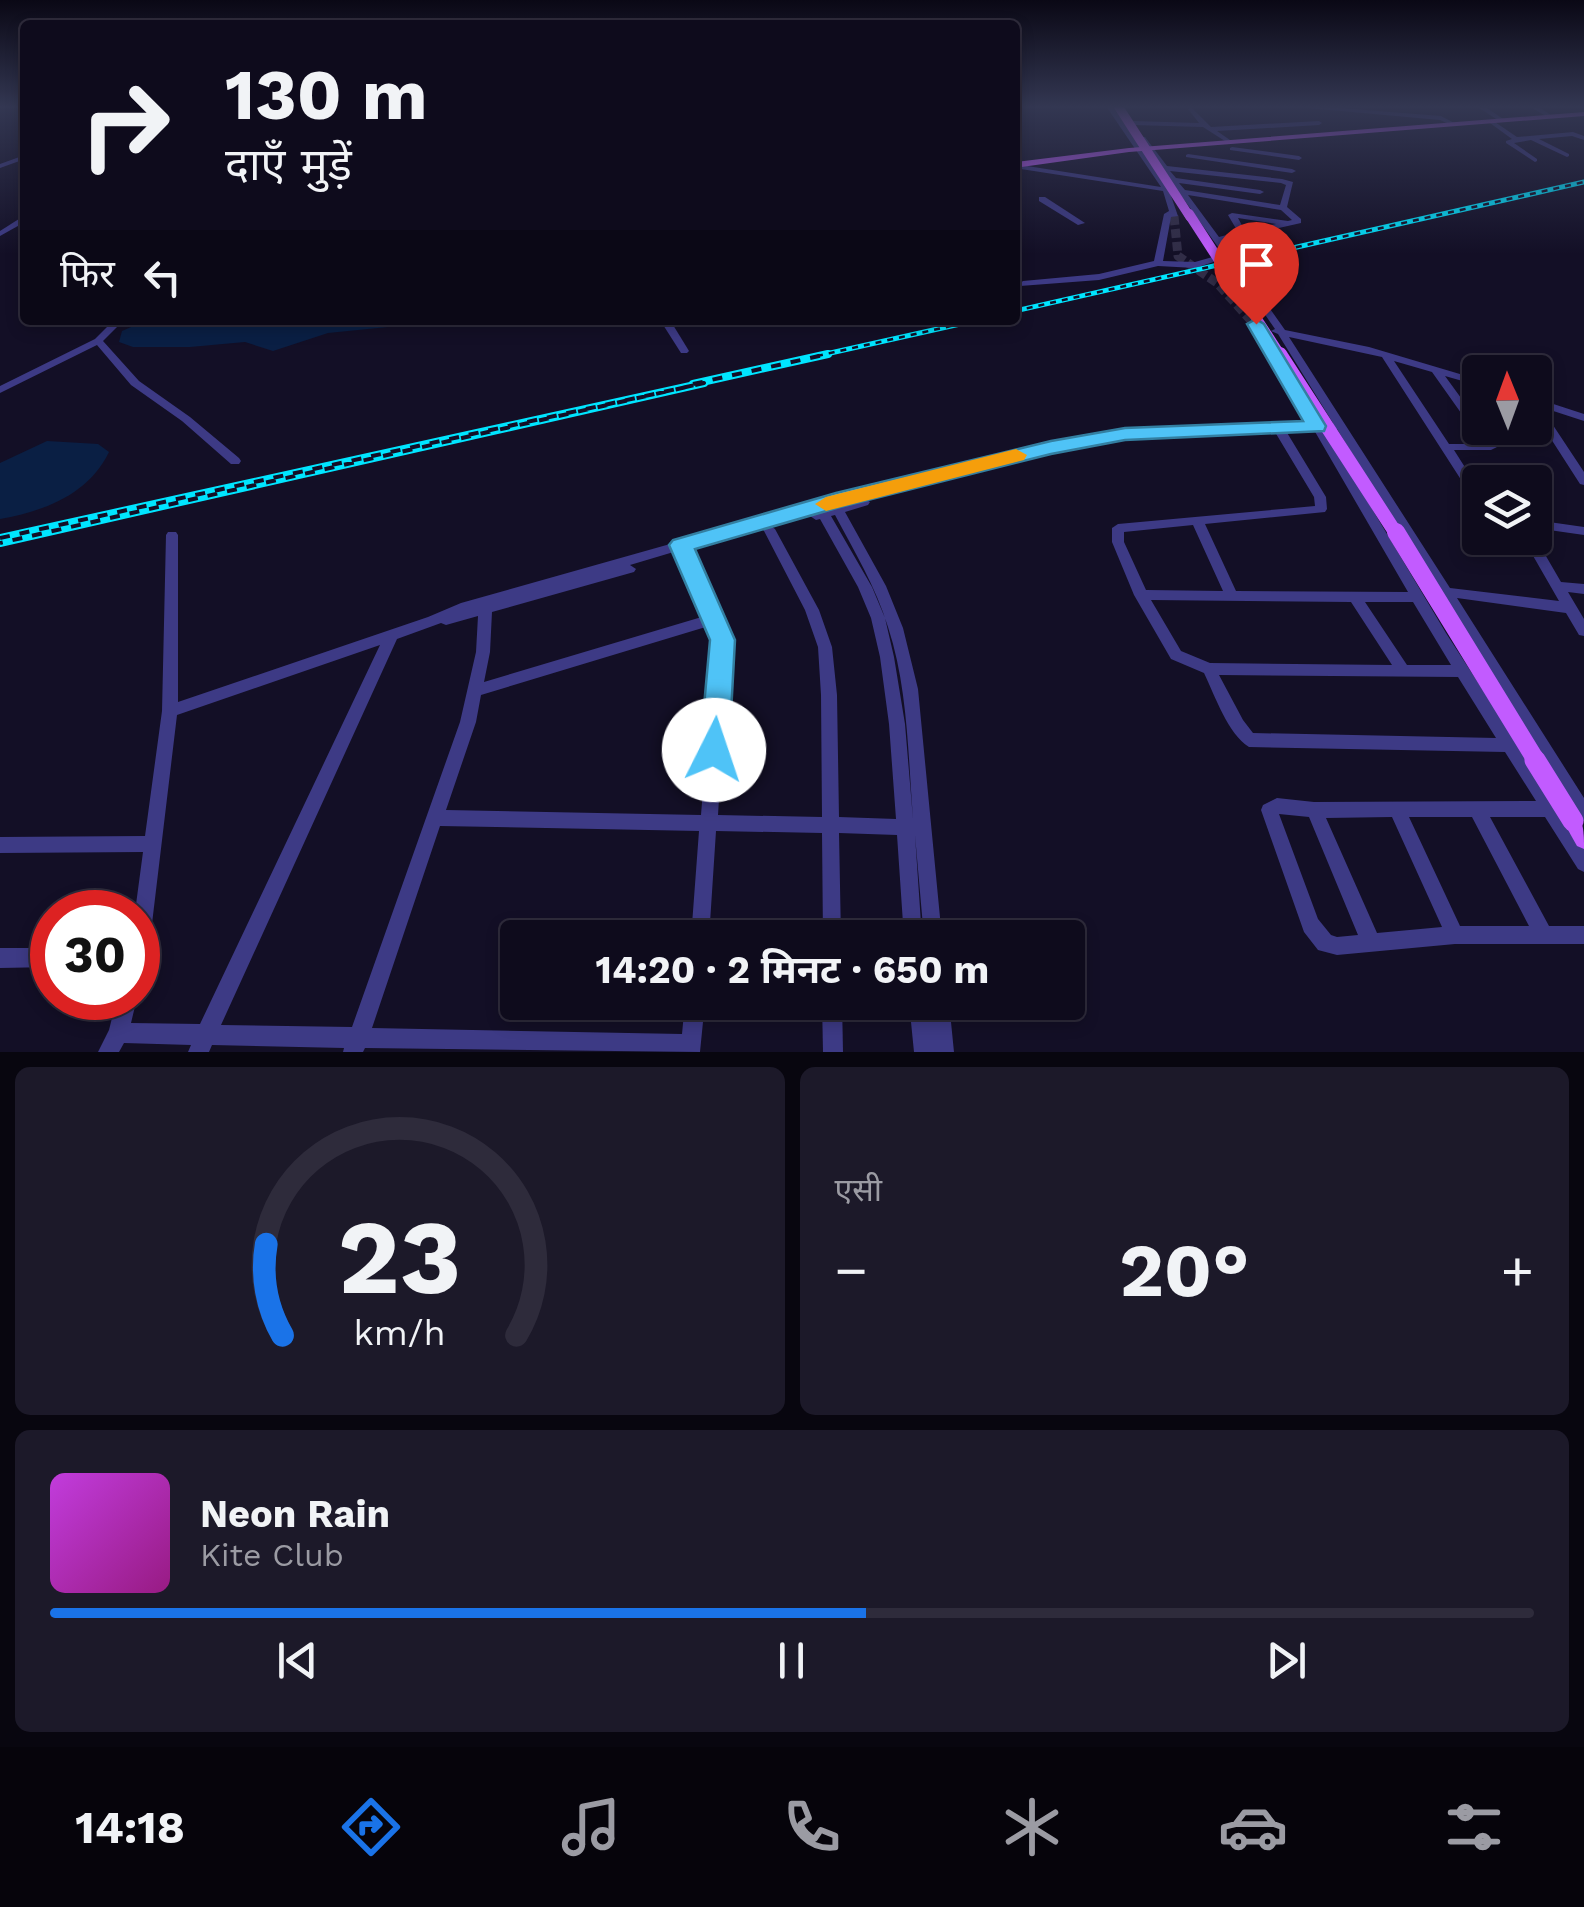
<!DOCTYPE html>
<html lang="hi">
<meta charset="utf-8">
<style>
:root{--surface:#0e0b1c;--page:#1c1929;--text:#f1f3f6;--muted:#9b9ba3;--line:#2e2b3b;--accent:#1a73e8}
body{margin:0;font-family:"Work Sans","Noto Sans Devanagari",sans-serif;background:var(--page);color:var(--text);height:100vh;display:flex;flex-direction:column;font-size:38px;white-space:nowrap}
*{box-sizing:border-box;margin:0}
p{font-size:32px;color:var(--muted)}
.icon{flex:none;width:55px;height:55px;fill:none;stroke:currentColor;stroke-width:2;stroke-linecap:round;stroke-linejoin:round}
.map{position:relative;height:1052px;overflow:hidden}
.details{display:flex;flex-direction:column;gap:15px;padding:15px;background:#08060f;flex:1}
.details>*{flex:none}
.guide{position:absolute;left:20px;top:20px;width:1000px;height:305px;border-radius:10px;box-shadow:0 5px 15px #0003,0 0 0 2px var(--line);background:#0e0b1c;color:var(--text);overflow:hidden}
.needle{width:65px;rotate:359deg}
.buttons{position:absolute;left:1462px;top:355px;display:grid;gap:20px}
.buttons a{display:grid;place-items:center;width:90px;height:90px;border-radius:10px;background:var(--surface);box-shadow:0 5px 15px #0003,0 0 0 2px var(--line);font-size:50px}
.speed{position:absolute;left:30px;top:890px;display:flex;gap:20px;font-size:50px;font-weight:700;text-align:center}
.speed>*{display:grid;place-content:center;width:130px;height:130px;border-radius:50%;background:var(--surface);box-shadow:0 5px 15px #0003,0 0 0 2px var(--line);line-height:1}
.speed .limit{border:15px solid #d22;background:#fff;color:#111}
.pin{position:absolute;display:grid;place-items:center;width:85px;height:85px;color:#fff;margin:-102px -42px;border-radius:50% 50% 50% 0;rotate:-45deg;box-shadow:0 0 10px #0007}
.pin .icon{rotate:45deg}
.me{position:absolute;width:110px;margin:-55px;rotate:4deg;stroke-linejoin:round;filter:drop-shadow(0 0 8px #0008)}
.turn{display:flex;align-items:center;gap:35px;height:210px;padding:0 40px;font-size:45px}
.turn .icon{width:130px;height:130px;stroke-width:2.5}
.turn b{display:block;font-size:70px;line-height:85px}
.then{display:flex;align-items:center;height:95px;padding:0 40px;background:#0003;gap:20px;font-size:38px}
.big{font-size:75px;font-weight:700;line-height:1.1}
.details .card{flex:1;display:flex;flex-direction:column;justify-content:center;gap:15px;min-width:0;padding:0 35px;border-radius:15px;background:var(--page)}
.details .dial{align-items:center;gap:0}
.dial svg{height:260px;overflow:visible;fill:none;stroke:var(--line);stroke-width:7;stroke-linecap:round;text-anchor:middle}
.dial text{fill:var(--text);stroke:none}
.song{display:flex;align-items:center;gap:30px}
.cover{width:120px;height:120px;border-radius:15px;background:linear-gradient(135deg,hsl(290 70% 55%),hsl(310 70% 35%))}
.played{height:10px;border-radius:5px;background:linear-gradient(90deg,var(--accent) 55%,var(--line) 55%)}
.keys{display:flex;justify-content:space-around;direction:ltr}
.heat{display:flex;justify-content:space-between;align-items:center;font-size:55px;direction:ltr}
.details .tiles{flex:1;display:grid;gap:15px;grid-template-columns:1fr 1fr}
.card:last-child{grid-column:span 2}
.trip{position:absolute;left:500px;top:920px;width:585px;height:100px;border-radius:10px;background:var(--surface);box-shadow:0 5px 15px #0003,0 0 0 2px var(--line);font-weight:700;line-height:100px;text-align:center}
.menu{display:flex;height:160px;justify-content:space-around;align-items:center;background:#06040b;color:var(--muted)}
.menu .icon{width:70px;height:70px}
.menu .current{color:var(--accent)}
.menu b{font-size:45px;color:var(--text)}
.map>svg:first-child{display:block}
</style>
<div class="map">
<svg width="1584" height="1052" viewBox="0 0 1584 1052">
<rect width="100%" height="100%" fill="#130f26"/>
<g fill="#0a1f44">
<path d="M 147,320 L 397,320 L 388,327 L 328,333 L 273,351 L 245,342 L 190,347 L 133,347 L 119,342 L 122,331 Z"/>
<path d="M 47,441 L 98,444 L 109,452 C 88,495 44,511 0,519 L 0,463 Z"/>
</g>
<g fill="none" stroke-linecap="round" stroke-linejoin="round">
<path stroke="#312d47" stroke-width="9" stroke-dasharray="9 4" stroke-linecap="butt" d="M 1174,216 L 1178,256 L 1217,283 L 1255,325"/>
<g fill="#3d3a85" fill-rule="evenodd">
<path d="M 1015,106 L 1023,106 L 1023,107 L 1015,109 Z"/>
<path d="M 1106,106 L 1112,106 L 1169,188 L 1176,189 L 1140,138 L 1141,137 L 1145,137 L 1167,166 L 1282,179 L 1293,182 L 1287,207 L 1301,219 L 1301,223 L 1222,241 L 1285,330 L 1369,347 L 1480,380 L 1480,386 L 1445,376 L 1480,424 L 1480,428 L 1483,428 L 1497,447 L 1491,450 L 1454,450 L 1480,491 L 1480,504 L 1476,503 L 1382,357 L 1289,337 L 1450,588 L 1559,601 L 1532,554 L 1538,549 L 1543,551 L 1561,582 L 1584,584 L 1584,594 L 1568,592 L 1584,619 L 1584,636 L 1579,635 L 1566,613 L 1457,598 L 1584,798 L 1584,821 L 1578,819 L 1337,429 L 1325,430 L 1446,633 L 1584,847 L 1584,872 L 1578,869 L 1545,817 L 1490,817 L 1549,926 L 1584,926 L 1584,944 L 1455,944 L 1337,955 L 1318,950 L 1304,932 L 1261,810 L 1263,805 L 1277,798 L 1314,802 L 1536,801 L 1505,752 L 1249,747 C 1228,734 1215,696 1204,673 L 1171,659 L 1134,595 L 1112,542 L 1112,528 L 1118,524 L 1315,506 L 1314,497 L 1275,432 L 1125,437 L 1051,450 L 864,498 L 870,502 L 868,505 L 845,512 L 886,586 L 903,628 L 918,689 L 942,938 L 924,938 L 915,835 L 922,938 L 904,938 L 897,835 L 839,833 L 841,938 L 823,938 L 822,833 L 716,831 L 709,938 L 691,938 L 699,831 L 440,826 L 372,1028 L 682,1034 L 685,1002 L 705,1002 L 700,1052 L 365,1048 L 363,1052 L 343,1052 L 344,1048 L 212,1045 L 209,1052 L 188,1052 L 191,1045 L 124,1043 L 119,1052 L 98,1052 L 109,1030 L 117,998 L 137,998 L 131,1023 L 200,1024 L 380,645 L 177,715 L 148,957 L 145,964 L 138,966 L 138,912 L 135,912 L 143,852 L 0,853 L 0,837 L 145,836 L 162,711 L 166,535 L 168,532 L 176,532 L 178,535 L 178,702 L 428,617 L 461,603 L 837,497 L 1051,444 L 1125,431 L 1310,424 L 1284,379 L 1289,376 L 1294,379 L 1321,423 L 1333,423 L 1278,334 L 1271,331 L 1275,329 L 1226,258 L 1195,268 L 1158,266 L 1099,280 L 1020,286 L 1019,284 L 1023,281 L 1099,274 L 1154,261 L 1164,214 L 1169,211 L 1163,191 L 1015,168 L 1015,164 L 1161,187 ZM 1170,171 L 1281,183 L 1286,185 L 1280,205 L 1185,190 L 1179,183 L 1260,194 L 1264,192 L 1260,190 L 1176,178 ZM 1170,193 L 1180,194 L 1223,254 L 1195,262 L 1163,261 L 1171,217 L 1178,216 ZM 1188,195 L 1281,210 L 1292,220 L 1288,221 L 1232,213 L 1228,215 L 1238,232 L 1219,237 ZM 1238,218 L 1276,224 L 1245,231 ZM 1394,361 L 1432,372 L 1483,444 L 1449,444 ZM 1314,430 L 1408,592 L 1236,591 L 1205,524 L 1325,512 L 1327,509 L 1326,497 L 1286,431 ZM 816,511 L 810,516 L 816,520 L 820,519 L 858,587 L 871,618 L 880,657 L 889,724 L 896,819 L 839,817 L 837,695 L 832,647 L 819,610 L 775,529 L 769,525 L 763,529 L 805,610 L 818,647 L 821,695 L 822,817 L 718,815 L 729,640 L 689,548 ZM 835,515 C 854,551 876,587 888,627 C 908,688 908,755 913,819 L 905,724 L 894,657 L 885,618 L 872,587 L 831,516 ZM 1193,525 L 1223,591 L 1146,590 L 1124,542 L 1124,532 ZM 677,551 L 705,616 L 484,682 L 490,652 L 492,612 L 634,572 L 636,569 L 630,565 ZM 1151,600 L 1351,602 L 1392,665 L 1210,663 L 1181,651 ZM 1365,602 L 1413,602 L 1451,665 L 1407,665 ZM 478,616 L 476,652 L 460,722 L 352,1027 L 221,1025 L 397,639 L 441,623 L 446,625 ZM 709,626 L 715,640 L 701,815 L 446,810 L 476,722 L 481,695 ZM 1219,675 L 1458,677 L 1496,738 L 1253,733 L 1243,720 ZM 1279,814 L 1309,817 L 1358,935 L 1337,937 L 1331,935 L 1318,919 ZM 1392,817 L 1442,927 L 1377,933 L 1326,818 ZM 1409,817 L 1472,817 L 1529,926 L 1460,926 Z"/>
<path d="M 1286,106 L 1315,106 L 1441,116 L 1458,125 L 1453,126 L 1440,120 Z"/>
<path d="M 1476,106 L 1484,106 L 1506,121 L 1501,122 Z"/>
<path d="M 1529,106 L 1537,106 L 1554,117 L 1549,118 Z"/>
<path d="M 1191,107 L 1211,127 L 1319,121 L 1322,123 L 1319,125 L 1217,131 L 1230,140 L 1230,142 L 1228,143 L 1203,127 L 1134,125 L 1131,123 L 1134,121 L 1199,123 L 1188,109 Z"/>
<path d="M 1492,120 L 1517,137 L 1573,132 L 1584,136 L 1584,140 L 1572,136 L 1539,139 L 1569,154 L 1569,156 L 1567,157 L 1531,140 L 1514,143 L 1537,159 L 1537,161 L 1535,162 L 1506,143 L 1506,141 L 1512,139 L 1490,123 Z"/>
<path d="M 1232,147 L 1299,156 L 1302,158 L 1299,160 L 1230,150 L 1230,148 Z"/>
<path d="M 1188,154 L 1292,169 L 1296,171 L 1292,173 L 1186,157 L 1186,155 Z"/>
<path d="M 25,155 L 25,159 L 0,168 L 0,164 Z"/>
<path d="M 1039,197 L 1045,197 L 1085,223 L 1078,225 L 1039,201 Z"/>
<path d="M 22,217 L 25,217 L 25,222 L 0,236 L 0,231 Z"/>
<path d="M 114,320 L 124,320 L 103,341 L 139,381 L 190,417 L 239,458 L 241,461 L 239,464 L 231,464 L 182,421 L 131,385 L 97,345 L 0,393 L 0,386 L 95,339 Z"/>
<path d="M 660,320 L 670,320 L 689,351 L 687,353 L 681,353 Z"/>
<path d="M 1535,398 L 1584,414 L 1584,421 L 1541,407 L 1584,472 L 1584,485 L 1580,484 L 1535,414 Z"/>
<path d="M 1535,520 L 1584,527 L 1584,535 L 1535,528 Z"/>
<path d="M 0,948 L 52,948 L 52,967 L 0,968 Z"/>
<path d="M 822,1002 L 842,1002 L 843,1052 L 823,1052 Z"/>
<path d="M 909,1002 L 929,1002 L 930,1014 L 929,1002 L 949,1002 L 954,1052 L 914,1052 Z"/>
</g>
<g fill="#c25bff" fill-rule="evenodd">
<path d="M 1584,112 L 1584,116 L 1129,152 L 1015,168 L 1015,162 L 1129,148 Z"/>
<path d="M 1573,812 C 1584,817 1584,834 1584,849 L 1577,846 L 1563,821 L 1566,814 Z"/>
</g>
<defs>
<g id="rail-far1">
<path d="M 1015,311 L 1584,182"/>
<path d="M 817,356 L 978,320"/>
</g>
<g id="rail">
<path d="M 693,384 L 828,354"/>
<path d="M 0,538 L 704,383 L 0,543"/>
</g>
</defs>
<use href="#rail-far1" stroke="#00e5ff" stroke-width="5"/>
<use href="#rail" stroke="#00e5ff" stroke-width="8"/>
<use href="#rail-far1" stroke="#130f26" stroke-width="2.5" stroke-dasharray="6" stroke-linecap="butt"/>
<use href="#rail" stroke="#130f26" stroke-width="4" stroke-dasharray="10" stroke-linecap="butt"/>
<path stroke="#c25bff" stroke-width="9" d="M 1118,106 L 1190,217"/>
<path stroke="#c25bff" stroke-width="10" d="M 1189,214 L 1281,356"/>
<path stroke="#c25bff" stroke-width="14" d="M 1280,354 L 1397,535"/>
<path stroke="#c25bff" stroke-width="18" d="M 1396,532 L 1537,762"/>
<path stroke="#c25bff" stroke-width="21" d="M 1535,760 L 1573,821"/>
</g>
<linearGradient id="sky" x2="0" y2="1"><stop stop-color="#0a0815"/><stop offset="0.42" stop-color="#333752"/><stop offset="1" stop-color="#333752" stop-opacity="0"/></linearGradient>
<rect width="1584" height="254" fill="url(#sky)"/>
<path fill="#4fc3f7" stroke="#337fa1" stroke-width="2.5" d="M 1256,319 L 1264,324 L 1326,426 L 1324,431 L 1125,440 L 1051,454 L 840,507 L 695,549 L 735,640 L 729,750 L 725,759 L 714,762 L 704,759 L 700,750 L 710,640 L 669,545 L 673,540 L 836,493 L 1051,441 L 1125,428 L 1303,421 L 1247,324 Z"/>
<path fill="#f59e0b" d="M 1016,449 L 1027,455 L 1024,460 L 826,511 L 815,504 L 826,497 Z"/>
</svg>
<div class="buttons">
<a><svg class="needle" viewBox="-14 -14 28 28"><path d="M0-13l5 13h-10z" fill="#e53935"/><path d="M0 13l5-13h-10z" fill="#9b9ba3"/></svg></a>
<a><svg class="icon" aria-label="layers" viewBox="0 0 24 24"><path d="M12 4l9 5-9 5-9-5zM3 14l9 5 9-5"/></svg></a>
</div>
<div class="speed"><div class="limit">30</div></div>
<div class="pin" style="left:1256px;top:324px;background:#d93025"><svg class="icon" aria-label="arrive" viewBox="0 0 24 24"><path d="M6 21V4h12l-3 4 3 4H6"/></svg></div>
<svg class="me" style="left:714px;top:750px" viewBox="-20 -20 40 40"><circle r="19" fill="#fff"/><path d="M0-13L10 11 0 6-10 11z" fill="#4fc3f7"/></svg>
<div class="trip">14:20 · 2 मिनट · 650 m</div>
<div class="guide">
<div class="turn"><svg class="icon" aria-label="right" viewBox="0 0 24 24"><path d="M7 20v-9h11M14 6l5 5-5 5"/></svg><div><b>130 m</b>दाएँ मुड़ें</div></div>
<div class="then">फिर<svg class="icon" aria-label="left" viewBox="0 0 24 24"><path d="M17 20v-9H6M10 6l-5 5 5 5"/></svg></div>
</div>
</div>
<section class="details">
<div class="tiles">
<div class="card dial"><svg viewBox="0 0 100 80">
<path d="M14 69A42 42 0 1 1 86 69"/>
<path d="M14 69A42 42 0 0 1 9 41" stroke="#1a73e8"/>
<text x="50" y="56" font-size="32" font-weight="700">23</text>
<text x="50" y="72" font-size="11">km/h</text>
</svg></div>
<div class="card"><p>एसी</p>
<div class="heat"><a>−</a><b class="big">20°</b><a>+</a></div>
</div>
<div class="card">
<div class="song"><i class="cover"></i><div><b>Neon Rain</b><p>Kite Club</p></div></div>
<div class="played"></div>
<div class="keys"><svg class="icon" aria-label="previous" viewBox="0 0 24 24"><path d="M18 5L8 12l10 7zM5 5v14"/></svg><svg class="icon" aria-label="pause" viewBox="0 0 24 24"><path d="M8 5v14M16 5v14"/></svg><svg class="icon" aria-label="next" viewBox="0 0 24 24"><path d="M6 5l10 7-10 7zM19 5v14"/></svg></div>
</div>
</div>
</section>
<nav class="menu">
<b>14:18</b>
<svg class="icon current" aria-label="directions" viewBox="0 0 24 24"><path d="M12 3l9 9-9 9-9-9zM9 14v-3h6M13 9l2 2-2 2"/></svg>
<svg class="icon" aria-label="music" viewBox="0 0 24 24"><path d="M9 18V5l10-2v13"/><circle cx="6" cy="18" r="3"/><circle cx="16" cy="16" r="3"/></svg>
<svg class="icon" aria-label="phone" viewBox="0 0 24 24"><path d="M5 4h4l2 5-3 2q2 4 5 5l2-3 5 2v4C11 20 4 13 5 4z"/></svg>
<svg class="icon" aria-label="climate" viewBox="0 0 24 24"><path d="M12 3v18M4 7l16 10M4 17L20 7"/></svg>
<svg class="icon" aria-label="car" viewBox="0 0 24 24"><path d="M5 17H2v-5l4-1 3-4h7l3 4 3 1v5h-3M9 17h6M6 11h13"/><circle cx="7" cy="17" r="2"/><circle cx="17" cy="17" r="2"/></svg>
<svg class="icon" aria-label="filters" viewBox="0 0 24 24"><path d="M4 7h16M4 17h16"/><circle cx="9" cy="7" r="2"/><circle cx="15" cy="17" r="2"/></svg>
</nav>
